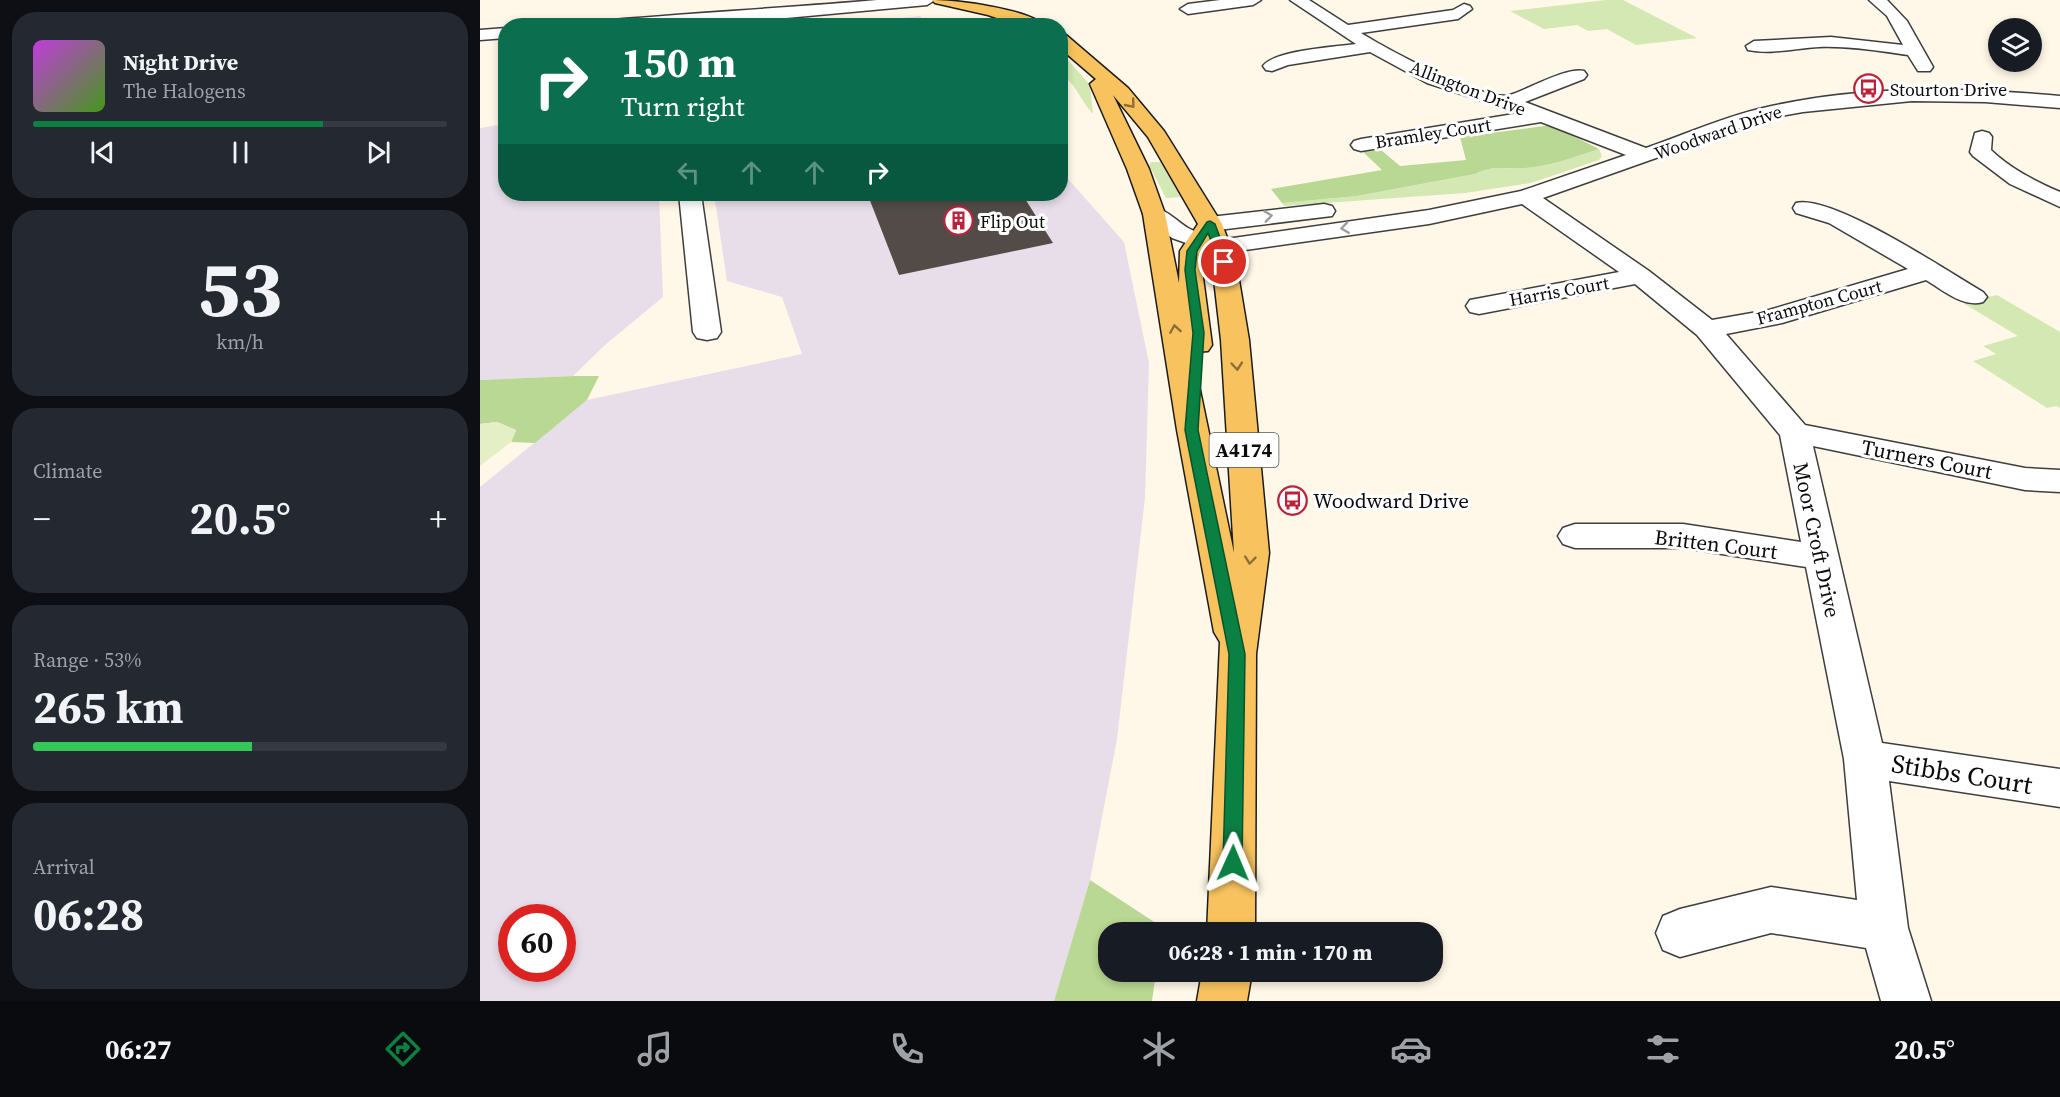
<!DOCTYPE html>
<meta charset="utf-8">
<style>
:root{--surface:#171b24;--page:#242831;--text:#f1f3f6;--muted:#9ea1a6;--line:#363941;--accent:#0b8043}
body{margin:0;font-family:"Source Serif 4",serif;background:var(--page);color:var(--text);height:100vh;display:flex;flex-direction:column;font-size:22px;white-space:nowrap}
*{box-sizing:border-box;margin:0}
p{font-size:20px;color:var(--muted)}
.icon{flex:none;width:33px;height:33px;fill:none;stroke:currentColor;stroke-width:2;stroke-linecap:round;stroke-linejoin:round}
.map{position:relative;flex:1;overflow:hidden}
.side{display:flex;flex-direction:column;gap:12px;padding:12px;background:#0d0f14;width:480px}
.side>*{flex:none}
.hud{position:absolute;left:18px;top:18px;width:570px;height:183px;border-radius:24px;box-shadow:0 3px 9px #0003;background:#0b6e4f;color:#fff;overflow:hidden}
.buttons{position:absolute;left:1508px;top:18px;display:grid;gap:12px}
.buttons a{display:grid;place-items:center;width:54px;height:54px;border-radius:50%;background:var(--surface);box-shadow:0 3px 9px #0003;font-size:30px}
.speed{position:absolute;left:18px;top:904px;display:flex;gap:12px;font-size:30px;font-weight:700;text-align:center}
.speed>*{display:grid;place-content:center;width:78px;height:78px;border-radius:50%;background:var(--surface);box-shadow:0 3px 9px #0003;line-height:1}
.speed .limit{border:9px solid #d22;background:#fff;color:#111}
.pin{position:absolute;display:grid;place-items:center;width:51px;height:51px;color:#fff;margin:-26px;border:3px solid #fff;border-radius:50%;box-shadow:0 2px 6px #0007}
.me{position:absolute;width:66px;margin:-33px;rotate:1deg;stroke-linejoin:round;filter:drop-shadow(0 0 4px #0008)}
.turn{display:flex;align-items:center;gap:21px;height:126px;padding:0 24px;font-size:27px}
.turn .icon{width:78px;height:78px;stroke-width:2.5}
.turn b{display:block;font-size:42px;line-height:51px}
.lanes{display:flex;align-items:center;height:57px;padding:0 24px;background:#0003;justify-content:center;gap:30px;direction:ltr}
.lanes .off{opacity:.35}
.big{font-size:45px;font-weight:700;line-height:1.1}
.side .card{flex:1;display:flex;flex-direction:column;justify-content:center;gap:9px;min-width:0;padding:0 21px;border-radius:24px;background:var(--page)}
.side .dial{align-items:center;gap:0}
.dial b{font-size:78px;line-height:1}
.song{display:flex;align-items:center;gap:18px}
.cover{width:72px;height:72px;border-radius:9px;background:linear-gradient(135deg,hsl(290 70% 55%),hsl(100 70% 35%))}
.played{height:6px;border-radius:3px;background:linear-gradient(90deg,var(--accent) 70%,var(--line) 70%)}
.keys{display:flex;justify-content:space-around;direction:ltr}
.heat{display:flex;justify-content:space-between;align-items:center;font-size:33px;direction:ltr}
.charge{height:9px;border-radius:4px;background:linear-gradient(90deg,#34c759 53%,var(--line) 0)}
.trip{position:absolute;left:618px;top:922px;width:345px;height:60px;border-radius:24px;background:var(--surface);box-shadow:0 3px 9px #0003;font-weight:700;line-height:60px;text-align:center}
.menu{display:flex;height:96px;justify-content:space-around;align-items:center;background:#090b0e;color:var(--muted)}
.menu .icon{width:42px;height:42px}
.menu .active{color:var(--accent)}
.menu b{font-size:27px;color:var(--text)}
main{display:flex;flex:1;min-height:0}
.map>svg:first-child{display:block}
</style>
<main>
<section class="side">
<div class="card">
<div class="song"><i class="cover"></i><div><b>Night Drive</b><p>The Halogens</p></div></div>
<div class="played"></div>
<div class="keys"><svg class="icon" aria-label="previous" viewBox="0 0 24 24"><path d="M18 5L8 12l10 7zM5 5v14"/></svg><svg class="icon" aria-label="pause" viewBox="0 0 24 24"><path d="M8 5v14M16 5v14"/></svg><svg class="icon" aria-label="next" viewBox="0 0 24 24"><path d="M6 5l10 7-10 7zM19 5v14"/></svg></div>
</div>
<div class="card dial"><b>53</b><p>km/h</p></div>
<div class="card"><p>Climate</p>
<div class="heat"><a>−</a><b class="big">20.5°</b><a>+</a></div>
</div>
<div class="card"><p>Range · 53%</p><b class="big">265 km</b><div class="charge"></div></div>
<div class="card"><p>Arrival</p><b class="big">06:28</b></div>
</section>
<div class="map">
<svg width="1580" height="1001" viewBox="0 0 1580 1001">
<rect width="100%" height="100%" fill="#fff8e8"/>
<g fill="#e8deea" fill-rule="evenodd">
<path d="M 440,16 L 449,25 L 362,25 Z"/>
<path d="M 25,124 L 26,194 L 179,194 L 183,297 L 125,345 L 93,376 L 0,380 L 0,128 Z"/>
<path d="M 581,171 L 644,242 L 669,363 L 665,498 L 637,739 L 610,880 L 574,1001 L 0,1001 L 0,487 L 107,400 L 322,354 L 302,297 L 247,281 L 234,194 L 580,194 ZM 32,918 L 82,918 L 82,969 L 32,969 Z"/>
</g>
<g fill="#d4e8b3">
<path d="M 1126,0 L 1143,0 L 1217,38 L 1156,45 L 1127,29 L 1108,31 L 1097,25 L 1064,29 L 1030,11 Z"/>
<path d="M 581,52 L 610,85 L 613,114 C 600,100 597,85 581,74 Z"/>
<path d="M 1119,149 L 1122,156 L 1119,160 L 1051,183 L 985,193 L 804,206 L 802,203 L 877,196 L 995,174 C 1015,164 1025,170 1045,168 C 1070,166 1095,157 1119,149 Z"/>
<path d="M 671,162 L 682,162 L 702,197 L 686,198 L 669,165 Z"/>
<path d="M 1517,295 L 1580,332 L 1580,408 L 1576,406 L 1567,408 L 1493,361 L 1516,354 L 1503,346 L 1538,336 L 1483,303 Z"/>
</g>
<g fill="#b9d893">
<path d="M 1072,125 L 1119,149 C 1095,157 1071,166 1045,168 C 1025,170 1015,164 995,174 L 877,196 L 802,203 L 791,189 L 902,170 L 883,152 L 901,150 L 920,166 L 986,160 L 980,137 Z"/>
<path d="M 93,376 L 119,376 L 107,400 L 55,443 L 31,442 L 36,430 L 17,422 L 0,424 L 0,380 Z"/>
<path d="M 610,880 L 682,927 L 681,933 L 628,933 L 628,972 L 676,972 L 672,1001 L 574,1001 Z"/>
</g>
<path fill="#e5efc5" d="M 17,422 L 36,430 L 31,442 L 0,466 L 0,424 Z"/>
<path fill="#534b47" d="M 416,194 L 542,194 L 573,243 L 419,275 L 389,198 Z"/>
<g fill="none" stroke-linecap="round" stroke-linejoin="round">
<defs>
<g id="minor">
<path d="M 397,0 L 455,0 L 447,5 L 264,22 L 112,26 L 120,21 C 212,13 305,8 397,0 Z"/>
<path d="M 740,0 L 781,0 L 773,5 L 708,14 L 700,9 L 708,4 Z"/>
<path d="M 810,0 L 829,0 L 868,25 L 973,10 L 984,4 L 990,6 L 992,9 L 978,19 L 881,33 C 905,48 1004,102 1030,95 C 1049,89 1086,67 1104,71 L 1107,75 L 1104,79 L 1045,102 L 1166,148 C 1204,135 1243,117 1283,108 C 1380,85 1481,87 1580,96 L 1580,108 L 1505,102 L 1432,101 L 1323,112 L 1289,118 L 1063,198 L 1169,271 L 1232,320 L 1289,310 L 1428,269 L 1349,223 L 1316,213 L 1313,208 L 1316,203 C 1352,194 1467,271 1503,292 L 1507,297 L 1503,302 C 1483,308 1463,290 1446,280 L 1302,323 L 1246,334 L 1325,425 L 1545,468 L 1580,470 L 1580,492 L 1545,490 L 1333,446 L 1402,743 L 1580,769 L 1580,807 L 1409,781 L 1428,928 L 1451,1001 L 1401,1001 L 1386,948 L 1291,933 L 1200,957 L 1183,950 L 1176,933 L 1183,916 L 1200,909 L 1291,887 L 1377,900 L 1364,759 L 1326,567 L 1203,548 L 1095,548 L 1083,544 L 1078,536 L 1083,528 L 1095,524 L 1203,524 L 1321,542 L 1300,435 L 1217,335 L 1155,284 L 999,314 L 990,312 L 986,306 L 990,300 L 1139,272 L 1042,204 L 949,224 L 737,254 L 692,238 L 663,214 L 666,209 C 684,205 693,219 708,228 C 717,233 729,236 739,240 L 949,210 L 1041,191 L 1146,155 L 1061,122 L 881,151 L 874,149 L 871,145 L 874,141 L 881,139 L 1040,113 L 947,83 L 890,52 L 808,65 L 792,71 L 786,70 L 783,66 C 795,50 855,47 876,44 Z"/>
<path d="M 1389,0 L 1407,0 L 1427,21 L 1453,67 L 1450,71 L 1438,71 L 1428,55 C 1399,51 1369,46 1339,47 C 1316,48 1291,55 1268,50 L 1266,46 L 1274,41 L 1351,37 L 1423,45 L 1407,16 Z"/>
<path d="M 26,28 L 26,38 L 0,40 L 0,30 Z"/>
<path d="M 1502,131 L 1509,133 L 1512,137 L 1511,150 C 1531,169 1555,181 1580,192 L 1580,207 L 1530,184 L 1493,156 L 1490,152 L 1495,133 Z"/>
<path d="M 199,194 L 221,194 L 241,332 L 237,338 L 227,340 L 217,338 L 213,332 Z"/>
<path d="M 844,204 L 852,206 L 855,211 L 852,216 L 730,231 L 722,229 L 718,224 L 722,219 L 730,217 Z"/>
</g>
<g id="major">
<path d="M 452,0 C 476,0 549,9 565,26 L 540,26 L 508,15 L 455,3 Z"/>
<path d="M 580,34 L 586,35 L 648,88 L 684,131 L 742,224 L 756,262 L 769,340 L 789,553 L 776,654 L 775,933 L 727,933 L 740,642 L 734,632 L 697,430 L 663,214 L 647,169 L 610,84 L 616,79 L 580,48 ZM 633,95 L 668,137 L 718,224 L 700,251 L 699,283 L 685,214 L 669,169 ZM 727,247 L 732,262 L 741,340 L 754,553 L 712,352 L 728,351 L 732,345 L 722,270 Z"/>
<path d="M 722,972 L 772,972 L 767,1001 L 717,1001 Z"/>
</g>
</defs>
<use href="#minor" stroke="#3e3e3e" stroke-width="3"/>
<use href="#major" stroke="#1c1c1c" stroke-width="3"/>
<use href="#minor" fill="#fff" fill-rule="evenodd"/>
<use href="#major" fill="#f8c35f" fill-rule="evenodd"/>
</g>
<defs><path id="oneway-chevron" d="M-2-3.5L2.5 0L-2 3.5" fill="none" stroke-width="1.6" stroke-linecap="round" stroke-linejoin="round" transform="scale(1.5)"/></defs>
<g stroke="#8d7039">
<use href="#oneway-chevron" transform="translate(651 104) rotate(51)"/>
<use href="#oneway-chevron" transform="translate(695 329) rotate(-99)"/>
<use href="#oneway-chevron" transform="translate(757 366) rotate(85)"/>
<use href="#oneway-chevron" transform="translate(770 560) rotate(96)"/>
</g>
<g stroke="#9d9d9d">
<use href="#oneway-chevron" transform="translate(788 216) rotate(-8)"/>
<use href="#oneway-chevron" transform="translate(865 228) rotate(172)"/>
</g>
<path fill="#0b8043" stroke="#07532c" stroke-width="1.5" d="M 730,221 L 735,224 L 749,262 L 740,264 L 728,233 L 717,251 L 715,270 L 724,333 L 718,430 L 765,654 L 762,863 L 759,869 L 753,872 L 746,869 L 743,863 L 749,654 L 705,430 L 713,333 L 705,270 L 707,251 L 727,222 Z"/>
<defs>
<symbol id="bus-ring" viewBox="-11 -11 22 22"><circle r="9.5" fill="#fff" stroke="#b9243b" stroke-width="1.5"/><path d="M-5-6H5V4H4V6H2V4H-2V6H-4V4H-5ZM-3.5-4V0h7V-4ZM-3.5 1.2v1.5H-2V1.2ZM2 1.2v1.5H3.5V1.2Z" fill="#b9243b"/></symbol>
<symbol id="building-ring" viewBox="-11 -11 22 22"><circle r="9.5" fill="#fff" stroke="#b9243b" stroke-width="1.5"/><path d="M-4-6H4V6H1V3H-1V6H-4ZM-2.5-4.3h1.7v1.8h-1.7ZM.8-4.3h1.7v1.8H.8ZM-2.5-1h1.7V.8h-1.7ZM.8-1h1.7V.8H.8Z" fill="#b9243b"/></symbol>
</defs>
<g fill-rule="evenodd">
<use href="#bus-ring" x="1372" y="72" width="33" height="33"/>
<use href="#building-ring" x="462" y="204" width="33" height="33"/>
<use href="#bus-ring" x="796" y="484" width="33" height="33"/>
</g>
<g text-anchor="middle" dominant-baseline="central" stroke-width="6" stroke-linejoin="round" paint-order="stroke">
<g font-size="18" fill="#0b0b0b" stroke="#fff">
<text transform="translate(988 88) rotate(21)">Allington Drive</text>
<text transform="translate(1238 132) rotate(-19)">Woodward Drive</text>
<text transform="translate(953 133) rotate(-9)">Bramley Court</text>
<text transform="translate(1079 291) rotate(-10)">Harris Court</text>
<text transform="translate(1339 302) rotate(-15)">Frampton Court</text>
</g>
<g font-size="18" fill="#0b0b0b" stroke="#fff" text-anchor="start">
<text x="1410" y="89">Stourton Drive</text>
<text x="500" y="221">Flip Out</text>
</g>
<rect fill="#fff" stroke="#545454" stroke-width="1.5" x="729.5" y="433" width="69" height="34" rx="4.5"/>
<g font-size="20" font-weight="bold" fill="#0b0b0b">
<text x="764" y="450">A4174</text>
</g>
<g font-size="21" fill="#0b0b0b" stroke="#fff">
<text transform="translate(1447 459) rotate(11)">Turners Court</text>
<text transform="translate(1337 540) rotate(78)">Moor Croft Drive</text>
<text transform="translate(1236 544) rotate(7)">Britten Court</text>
</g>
<g font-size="21" fill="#0b0b0b" stroke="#fff" text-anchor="start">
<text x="833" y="500">Woodward Drive</text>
</g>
<g font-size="26" fill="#0b0b0b" stroke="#fff">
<text transform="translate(1482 774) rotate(9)">Stibbs Court</text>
</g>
</g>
</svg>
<div class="buttons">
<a><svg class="icon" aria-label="layers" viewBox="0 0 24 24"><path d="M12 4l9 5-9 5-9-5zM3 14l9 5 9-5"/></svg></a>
</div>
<div class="speed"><div class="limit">60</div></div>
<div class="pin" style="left:744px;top:262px;background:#d93025"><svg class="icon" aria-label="arrive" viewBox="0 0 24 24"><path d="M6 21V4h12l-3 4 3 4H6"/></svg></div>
<svg class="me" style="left:753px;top:863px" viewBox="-20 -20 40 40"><path d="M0-17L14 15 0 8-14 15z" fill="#0b8043" stroke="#fff" stroke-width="4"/></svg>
<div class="trip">06:28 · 1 min · 170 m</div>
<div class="hud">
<div class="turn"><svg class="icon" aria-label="right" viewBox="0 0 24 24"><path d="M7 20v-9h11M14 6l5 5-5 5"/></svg><div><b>150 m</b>Turn right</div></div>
<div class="lanes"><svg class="icon off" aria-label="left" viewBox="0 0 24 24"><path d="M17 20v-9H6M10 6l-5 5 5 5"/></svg><svg class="icon off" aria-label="ahead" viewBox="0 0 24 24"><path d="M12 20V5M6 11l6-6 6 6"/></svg><svg class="icon off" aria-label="ahead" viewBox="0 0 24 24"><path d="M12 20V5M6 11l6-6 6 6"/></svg><svg class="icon" aria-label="right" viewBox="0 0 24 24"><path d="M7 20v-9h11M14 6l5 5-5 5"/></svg></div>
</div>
</div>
</main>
<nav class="menu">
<b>06:27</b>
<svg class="icon active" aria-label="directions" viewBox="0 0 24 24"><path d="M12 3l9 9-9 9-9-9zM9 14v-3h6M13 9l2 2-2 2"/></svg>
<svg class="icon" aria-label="music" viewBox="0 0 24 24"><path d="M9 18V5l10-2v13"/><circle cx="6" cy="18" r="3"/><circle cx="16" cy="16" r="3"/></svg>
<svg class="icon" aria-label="phone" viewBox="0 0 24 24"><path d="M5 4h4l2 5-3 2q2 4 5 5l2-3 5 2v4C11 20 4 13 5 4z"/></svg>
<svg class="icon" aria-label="climate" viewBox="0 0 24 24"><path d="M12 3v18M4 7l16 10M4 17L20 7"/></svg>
<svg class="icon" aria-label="car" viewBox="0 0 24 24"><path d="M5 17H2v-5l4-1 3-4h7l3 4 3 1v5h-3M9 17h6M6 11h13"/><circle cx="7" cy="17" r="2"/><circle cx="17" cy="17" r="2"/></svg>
<svg class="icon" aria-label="filters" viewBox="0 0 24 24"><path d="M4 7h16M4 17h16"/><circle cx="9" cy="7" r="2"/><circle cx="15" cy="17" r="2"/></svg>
<b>20.5°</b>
</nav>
